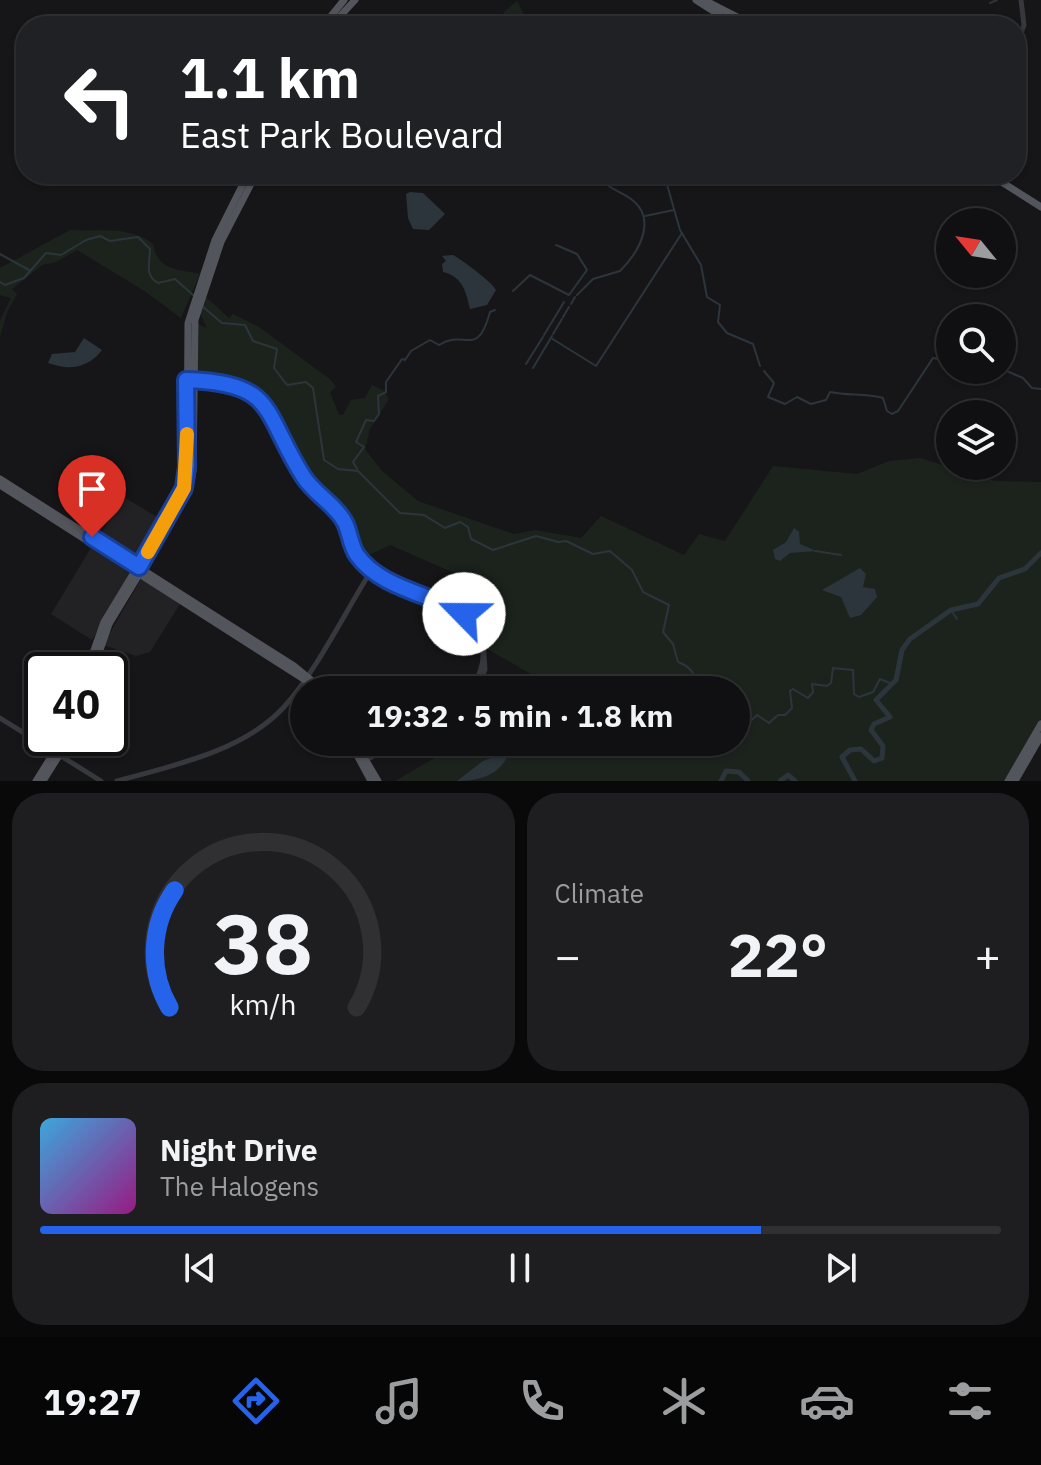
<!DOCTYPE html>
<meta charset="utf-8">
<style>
:root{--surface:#101012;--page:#1e1e20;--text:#f1f3f6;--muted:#9c9d9f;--line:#303032;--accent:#2563eb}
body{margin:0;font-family:"IBM Plex Sans",sans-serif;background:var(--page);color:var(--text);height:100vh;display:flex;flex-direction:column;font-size:30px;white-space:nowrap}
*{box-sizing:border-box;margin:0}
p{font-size:26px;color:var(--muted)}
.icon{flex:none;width:44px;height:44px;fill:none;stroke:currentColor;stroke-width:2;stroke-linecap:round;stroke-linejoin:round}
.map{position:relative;height:781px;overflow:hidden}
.drawer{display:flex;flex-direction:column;gap:12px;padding:12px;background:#09090a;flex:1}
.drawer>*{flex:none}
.banner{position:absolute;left:16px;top:16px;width:1010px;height:168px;border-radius:32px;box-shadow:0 2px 6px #0004,0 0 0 2px var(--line);background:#202124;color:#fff;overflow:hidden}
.needle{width:52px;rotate:300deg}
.tools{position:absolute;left:936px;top:208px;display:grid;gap:16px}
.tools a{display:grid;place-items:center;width:80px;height:80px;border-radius:50%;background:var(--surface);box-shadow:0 2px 6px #0004,0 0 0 2px var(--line);font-size:40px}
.speed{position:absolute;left:24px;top:652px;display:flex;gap:16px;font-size:40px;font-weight:700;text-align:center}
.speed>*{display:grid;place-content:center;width:104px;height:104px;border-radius:50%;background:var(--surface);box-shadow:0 2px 6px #0004,0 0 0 2px var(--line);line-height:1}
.speed .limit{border:4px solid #111;border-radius:12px;background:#fff;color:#111}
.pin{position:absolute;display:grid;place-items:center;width:68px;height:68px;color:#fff;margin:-82px -34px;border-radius:50% 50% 50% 0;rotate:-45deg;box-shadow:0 0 8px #0007}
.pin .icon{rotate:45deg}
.me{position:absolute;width:88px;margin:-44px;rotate:293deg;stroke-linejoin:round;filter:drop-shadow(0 0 6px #0008)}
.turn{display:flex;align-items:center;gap:28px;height:168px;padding:0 32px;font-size:36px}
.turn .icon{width:104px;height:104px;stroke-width:2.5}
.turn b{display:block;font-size:56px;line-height:68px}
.big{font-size:60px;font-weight:800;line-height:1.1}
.drawer .tile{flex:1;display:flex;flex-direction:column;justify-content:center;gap:12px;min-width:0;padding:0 28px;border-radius:32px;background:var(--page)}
.drawer .dial{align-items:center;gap:0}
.dial svg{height:208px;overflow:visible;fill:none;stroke:var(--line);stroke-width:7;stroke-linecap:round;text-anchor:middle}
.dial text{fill:var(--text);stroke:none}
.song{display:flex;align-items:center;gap:24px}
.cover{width:96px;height:96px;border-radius:12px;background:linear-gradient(135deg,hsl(200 70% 55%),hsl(310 70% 35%))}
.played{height:8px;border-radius:4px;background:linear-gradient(90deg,var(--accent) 75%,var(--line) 75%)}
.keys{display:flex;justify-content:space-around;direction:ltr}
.heat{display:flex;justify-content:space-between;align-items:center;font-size:44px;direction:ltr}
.drawer .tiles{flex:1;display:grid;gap:12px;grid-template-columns:1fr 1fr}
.tile:last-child{grid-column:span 2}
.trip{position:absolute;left:290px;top:676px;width:460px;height:80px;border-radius:40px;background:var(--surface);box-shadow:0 2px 6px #0004,0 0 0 2px var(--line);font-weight:800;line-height:80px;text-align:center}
.menu{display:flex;height:128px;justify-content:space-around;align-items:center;background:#060607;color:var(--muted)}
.menu .icon{width:56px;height:56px}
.menu .current{color:var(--accent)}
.menu b{font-size:36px;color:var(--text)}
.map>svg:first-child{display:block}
</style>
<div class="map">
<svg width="1041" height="781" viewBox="0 0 1041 781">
<rect width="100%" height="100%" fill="#161618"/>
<g fill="#222225">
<path d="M 124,497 L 162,520 L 137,561 L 98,538 Z"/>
<path d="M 91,548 L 130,574 L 92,640 L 51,614 Z"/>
<path d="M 141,579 L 180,604 L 150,652 L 136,656 L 103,645 Z"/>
</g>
<g fill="#1c231d">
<path d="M 517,1 L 530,26 L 498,26 L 504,12 Z"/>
<path d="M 70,230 C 98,232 129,225 153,244 C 158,271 177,269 200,274 L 181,318 L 146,292 L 77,250 L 56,262 L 42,265 L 12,289 L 17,294 L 7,312 L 0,337 L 0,321 L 11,298 L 0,295 L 0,268 Z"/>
<path d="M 205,296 L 229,318 L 233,314 L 259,327 L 331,380 L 336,387 L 330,392 L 339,415 L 343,415 L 351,400 L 365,398 L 372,385 L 383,390 L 389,399 L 370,429 L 365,449 L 382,471 L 418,501 L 514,534 L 535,530 L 581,538 L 601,516 L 684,555 L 699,534 L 725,541 L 773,466 L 857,474 L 889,461 L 920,458 L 995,481 L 1041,482 L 1041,719 L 1004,781 L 395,781 L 462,742 L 736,742 L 736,690 L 517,690 L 531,674 L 489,650 L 474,621 L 459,609 L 468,579 L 390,545 L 369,555 L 362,547 L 357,547 C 353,536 351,522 344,512 C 333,497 316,487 306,471 C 276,424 269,370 198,378 L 198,324 L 207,328 L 200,313 Z"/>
</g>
<g fill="#2c353c">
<path d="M 410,192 L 423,193 L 445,214 L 429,230 L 413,229 L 408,218 L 406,194 Z"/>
<path d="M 453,255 C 462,260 491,281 496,290 L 487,305 L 470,309 C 466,292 463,277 443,272 L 442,264 L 446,261 L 442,256 Z"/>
<path d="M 84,338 L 102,350 C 88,368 70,371 48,363 L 52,354 L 75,352 Z"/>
<path d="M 794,528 L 799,532 L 800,544 L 816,551 L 790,553 L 780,561 L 775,559 L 773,550 L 786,542 Z"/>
<path d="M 860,568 L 866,574 L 863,587 L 875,589 L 877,597 L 861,615 L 850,618 L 841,597 L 822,590 Z"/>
<path d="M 502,754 L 507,757 C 498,776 477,781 457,781 L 483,761 Z"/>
</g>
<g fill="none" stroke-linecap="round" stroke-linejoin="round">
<g stroke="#2c353c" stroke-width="2">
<path d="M 990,3 L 997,0"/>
<path d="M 664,174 L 680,230 L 701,265 L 707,297 L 720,305 L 718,322 L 727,333 L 753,344 L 760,366"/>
<path d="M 645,216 L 674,210"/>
<path d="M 0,254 L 29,270"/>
<path d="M 0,282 L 5,285 L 24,278 L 46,253 L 61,255 L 86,240 L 100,236 L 110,241 L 138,237 L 150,249 C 150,263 144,275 158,283 L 175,279 L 193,295"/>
<path d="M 513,291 L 530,275 L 569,295 L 587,270 L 577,254 L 556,245"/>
<path d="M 577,295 L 593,279 L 620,271 C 639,252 658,219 631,199 C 620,191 606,188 600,176 L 591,178"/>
<path d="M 571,304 L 575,297"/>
<path d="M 202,306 L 222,323 L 245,325 L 253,341 L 277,349 L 274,368 L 287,385 L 306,382 L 313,388 L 324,460 L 338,469 L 358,471 L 400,513 L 424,515 L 445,528 L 460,522 L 468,527 L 471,539 L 493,550 L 536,536 L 558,542 L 566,541 L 593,554 L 610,551 L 632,570 L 643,592 L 669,605 L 663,632 L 673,644 L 678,662 C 692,667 695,674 698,690"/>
<path d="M 563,317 L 569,307"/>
<path d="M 553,334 L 562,319"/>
<path d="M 544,335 L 564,302"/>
<path d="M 551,338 L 596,366 L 682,233"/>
<path d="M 526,364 L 543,337"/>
<path d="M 533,368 L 552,336"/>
<path d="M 1002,369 L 1023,378 L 1032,388 L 1041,389"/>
<path d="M 764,371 L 774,383 L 768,397 L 785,404 L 797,397 L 811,404 L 826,400 L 830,392 C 848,396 865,393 883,398 L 887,411 L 892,414 L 898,411 L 933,358 L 950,361"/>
<path d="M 357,469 L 353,462 L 364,447 L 356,442 L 366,420 L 374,421 L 379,414 L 378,396 L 386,392 L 386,382 L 402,359 L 405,360 L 411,351 L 430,340 L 439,345 C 465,328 477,360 490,312 L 495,310"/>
<path d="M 815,551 L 841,555"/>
<path d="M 951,610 L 957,619"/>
<path d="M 736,726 L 743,728 L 757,715 L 769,723 L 778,715 L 785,715 L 792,708 L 790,691 L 793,689 L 808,698 L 813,692 L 812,684 L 827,686 L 831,683 L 833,668 L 853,670 L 854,694 L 859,697 L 873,692 L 880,679 L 892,684"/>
</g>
<g stroke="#2c353c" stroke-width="5">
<path d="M 721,781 L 726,771 L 739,772 L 748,781"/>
<path d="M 780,781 L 788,775 L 795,781"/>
<path d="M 855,781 L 842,757 L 850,750 L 861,749 L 874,761 L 882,758 L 883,746 L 871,730 L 874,724 L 890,717 L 876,700 L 896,680 L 902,650 L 910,639 L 951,610 L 978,604 L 999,578 L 1025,569 L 1041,553"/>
</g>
<g stroke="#37383d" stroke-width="5">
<path d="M 1016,47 L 1024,25 L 1021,0"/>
<path d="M 192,381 C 270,377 269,422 302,475 C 314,493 333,502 344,520 C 352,534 352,552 363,565 C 391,600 455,594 477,633 C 488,652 483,674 469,690"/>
<path d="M 474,690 L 485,670 L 483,640"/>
<path d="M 0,718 L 101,781"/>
<path d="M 365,759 L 391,742"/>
<path d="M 366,760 L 400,742"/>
<path d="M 117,781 C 172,766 244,751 284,707 C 317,670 344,614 371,571"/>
</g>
<g stroke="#53555c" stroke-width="7">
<path d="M 696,0 L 721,16"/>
<path d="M 704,0 L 755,26"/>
<path d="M 323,26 L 344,0"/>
<path d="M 331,26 L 355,0"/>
<path d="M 989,174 L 1041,207"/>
<path d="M 0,479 L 294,666 L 323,690"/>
<path d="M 0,485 L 310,683"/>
<path d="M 87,670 L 104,622 L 181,495 L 187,466 L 188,323 L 215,240 L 248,174"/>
<path d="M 93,670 L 109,624 L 189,492 L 193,471 L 195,320 L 221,242 L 256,174"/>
<path d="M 350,742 L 371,781"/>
<path d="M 355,742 L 378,781"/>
<path d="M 36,781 L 63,738"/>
<path d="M 43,781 L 70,738"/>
<path d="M 1008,781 L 1041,724"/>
<path d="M 1015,781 L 1041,736"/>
</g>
</g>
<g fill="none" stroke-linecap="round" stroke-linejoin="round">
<defs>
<path id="route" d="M 92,537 L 139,567 L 184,488 L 187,466 L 186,380 C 277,383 262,411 303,476 C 314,494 334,503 344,521 C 350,531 350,545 357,555 C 381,589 432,594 464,614"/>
</defs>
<use href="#route" stroke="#184099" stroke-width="20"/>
<use href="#route" stroke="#2563eb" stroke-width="14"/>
<path stroke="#f59e0b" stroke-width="14" d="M 148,552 L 184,488 L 187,434"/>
</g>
</svg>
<div class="tools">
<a><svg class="needle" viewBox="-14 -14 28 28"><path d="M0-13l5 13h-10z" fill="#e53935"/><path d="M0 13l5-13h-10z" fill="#9c9d9f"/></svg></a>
<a><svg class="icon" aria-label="search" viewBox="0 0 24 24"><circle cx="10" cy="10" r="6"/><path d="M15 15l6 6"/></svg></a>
<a><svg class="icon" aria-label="layers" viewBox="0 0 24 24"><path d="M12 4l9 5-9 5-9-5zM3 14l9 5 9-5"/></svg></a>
</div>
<div class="speed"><div class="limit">40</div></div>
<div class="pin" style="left:92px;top:537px;background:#d93025"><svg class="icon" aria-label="arrive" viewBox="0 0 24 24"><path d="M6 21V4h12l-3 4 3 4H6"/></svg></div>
<svg class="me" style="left:464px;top:614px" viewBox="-20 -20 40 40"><circle r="19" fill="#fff"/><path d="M0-13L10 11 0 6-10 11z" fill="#2563eb"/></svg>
<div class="trip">19:32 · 5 min · 1.8 km</div>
<div class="banner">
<div class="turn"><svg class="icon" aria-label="left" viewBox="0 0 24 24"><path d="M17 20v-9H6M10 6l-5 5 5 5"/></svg><div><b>1.1 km</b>East Park Boulevard</div></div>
</div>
</div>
<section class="drawer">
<div class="tiles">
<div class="tile dial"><svg viewBox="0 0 100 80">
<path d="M14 69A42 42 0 1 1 86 69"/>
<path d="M14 69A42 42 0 0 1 16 24" stroke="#2563eb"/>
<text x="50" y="56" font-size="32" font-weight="700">38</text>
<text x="50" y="72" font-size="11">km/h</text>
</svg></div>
<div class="tile"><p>Climate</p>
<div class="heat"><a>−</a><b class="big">22°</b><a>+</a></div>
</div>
<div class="tile">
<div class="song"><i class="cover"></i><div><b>Night Drive</b><p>The Halogens</p></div></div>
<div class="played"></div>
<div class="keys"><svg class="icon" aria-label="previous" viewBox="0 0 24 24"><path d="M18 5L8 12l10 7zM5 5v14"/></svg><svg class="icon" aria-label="pause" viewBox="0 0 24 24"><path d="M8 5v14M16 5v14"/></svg><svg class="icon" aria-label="next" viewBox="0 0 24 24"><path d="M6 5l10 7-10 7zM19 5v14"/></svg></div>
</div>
</div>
</section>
<nav class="menu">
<b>19:27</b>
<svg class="icon current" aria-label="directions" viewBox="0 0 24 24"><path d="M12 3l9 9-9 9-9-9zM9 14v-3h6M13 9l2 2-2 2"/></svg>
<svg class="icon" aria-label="music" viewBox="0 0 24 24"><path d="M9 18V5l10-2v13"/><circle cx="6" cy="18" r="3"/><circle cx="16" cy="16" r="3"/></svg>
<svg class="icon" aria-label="phone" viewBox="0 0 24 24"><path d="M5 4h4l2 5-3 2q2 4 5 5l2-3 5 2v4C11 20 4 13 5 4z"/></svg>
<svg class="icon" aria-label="climate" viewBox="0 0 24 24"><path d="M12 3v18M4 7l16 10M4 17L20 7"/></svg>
<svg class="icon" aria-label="car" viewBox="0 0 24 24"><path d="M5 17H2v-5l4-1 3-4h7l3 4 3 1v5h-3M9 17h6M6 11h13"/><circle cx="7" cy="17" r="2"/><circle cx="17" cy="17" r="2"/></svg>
<svg class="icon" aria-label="filters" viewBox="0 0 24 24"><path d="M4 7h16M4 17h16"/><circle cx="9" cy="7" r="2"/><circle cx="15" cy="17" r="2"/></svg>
</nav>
